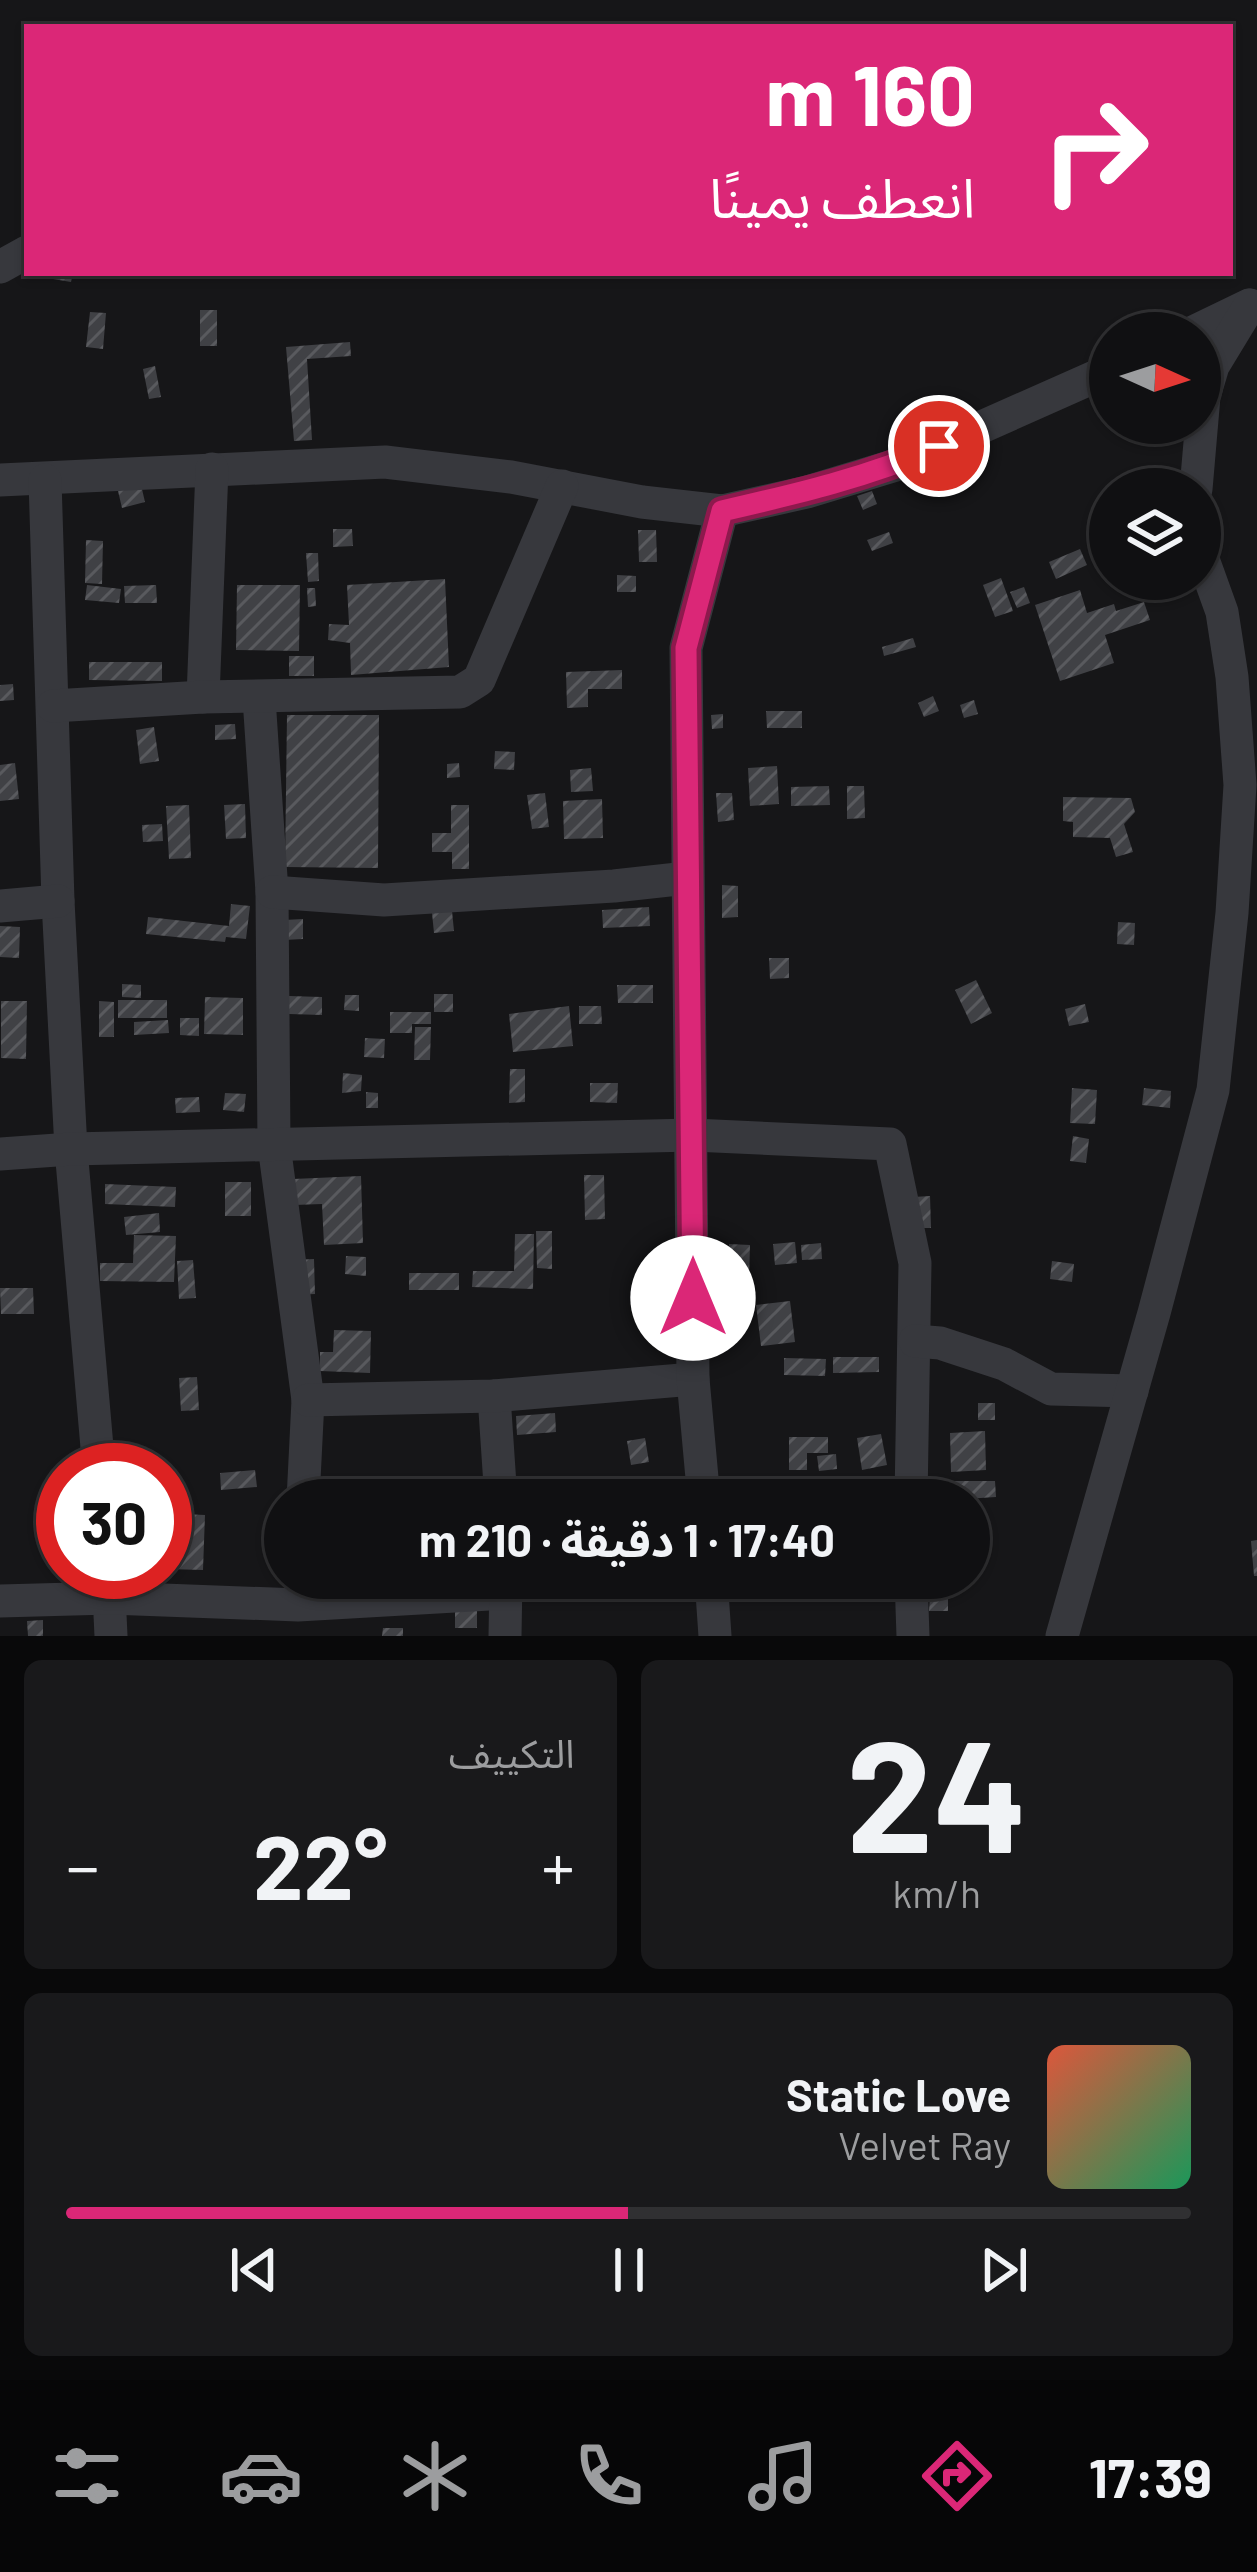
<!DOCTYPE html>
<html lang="ar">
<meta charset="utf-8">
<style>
:root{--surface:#101012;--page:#19191b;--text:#f1f3f6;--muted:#9c9d9f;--line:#303032;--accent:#db2777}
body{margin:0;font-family:Barlow,"Noto Sans Arabic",sans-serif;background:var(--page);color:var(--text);direction:rtl;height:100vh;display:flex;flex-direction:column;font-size:45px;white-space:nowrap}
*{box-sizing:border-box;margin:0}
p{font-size:39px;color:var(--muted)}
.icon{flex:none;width:66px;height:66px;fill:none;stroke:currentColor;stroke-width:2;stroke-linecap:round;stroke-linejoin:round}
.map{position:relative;height:1636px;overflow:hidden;direction:ltr}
.side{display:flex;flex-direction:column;gap:24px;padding:24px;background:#09090a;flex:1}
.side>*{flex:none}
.guide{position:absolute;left:24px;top:24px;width:1209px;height:252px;border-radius:0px;box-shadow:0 3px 9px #0004,0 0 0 3px var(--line);direction:rtl;background:#db2777;color:#fff;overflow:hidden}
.needle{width:78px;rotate:93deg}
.fabs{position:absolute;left:1089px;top:312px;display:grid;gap:24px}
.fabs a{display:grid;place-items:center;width:132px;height:132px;border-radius:50%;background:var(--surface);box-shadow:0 3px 9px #0004,0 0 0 3px var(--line);font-size:60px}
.speed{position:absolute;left:36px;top:1443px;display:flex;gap:24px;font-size:60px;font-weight:700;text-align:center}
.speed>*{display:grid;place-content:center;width:156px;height:156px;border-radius:50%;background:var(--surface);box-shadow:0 3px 9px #0004,0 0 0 3px var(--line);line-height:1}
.speed .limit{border:18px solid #d22;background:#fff;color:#111}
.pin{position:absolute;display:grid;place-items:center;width:102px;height:102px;color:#fff;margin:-51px;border:6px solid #fff;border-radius:50%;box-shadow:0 3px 12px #0007}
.me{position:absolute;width:132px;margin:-66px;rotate:0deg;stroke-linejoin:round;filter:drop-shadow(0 0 9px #0008)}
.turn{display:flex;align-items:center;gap:42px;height:252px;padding:0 60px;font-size:54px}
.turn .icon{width:156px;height:156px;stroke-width:2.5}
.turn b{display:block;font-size:84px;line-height:102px}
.big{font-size:90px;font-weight:700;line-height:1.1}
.side .widget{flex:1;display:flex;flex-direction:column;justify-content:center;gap:18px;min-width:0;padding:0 42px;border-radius:18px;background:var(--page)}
.side .dial{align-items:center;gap:0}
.dial b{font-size:156px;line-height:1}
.song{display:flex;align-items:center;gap:36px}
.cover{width:144px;height:144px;border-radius:18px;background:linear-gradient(135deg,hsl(10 70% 55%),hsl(150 70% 35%))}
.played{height:12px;border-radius:6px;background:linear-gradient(90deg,var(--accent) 50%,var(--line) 50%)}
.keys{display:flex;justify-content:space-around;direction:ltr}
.heat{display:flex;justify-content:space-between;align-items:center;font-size:66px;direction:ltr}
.side .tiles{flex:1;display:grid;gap:24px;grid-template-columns:1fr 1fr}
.widget:last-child{grid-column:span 2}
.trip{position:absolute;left:264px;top:1479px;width:726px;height:120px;border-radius:60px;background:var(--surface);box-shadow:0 3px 9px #0004,0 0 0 3px var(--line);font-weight:700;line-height:120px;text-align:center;direction:rtl}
.menu{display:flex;height:192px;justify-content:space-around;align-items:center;background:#060607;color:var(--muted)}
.menu .icon{width:84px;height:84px}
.menu .active{color:var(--accent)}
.menu b{font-size:54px;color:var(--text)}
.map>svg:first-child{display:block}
</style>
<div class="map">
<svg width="1257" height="1636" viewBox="0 0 1257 1636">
<defs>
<pattern id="building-hatch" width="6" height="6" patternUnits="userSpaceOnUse" patternTransform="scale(3)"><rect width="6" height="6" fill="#404145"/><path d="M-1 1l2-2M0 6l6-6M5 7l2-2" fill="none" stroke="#595a5e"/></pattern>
</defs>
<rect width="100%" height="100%" fill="#161618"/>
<g fill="url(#building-hatch)">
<path d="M 54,273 L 73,273 L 71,282 L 53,279 Z"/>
<rect x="200" y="310" width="17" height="36"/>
<path d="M 90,312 L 106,313 L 103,349 L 86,347 Z"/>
<path d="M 350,342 L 351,356 L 307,359 L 312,440 L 294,441 L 286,347 Z"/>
<path d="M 155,366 L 161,397 L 149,399 L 143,369 Z"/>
<path d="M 141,485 L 145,502 L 122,508 L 118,491 Z"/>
<path d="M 872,491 L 877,504 L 863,510 L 857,496 Z"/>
<path d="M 333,529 L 352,529 L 353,546 L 333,547 Z"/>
<path d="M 638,530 L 656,530 L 657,562 L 639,562 Z"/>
<path d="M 889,532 L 893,543 L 872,551 L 867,540 Z"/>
<path d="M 86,540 L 103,541 L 102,584 L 85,583 Z"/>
<path d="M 1080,549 L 1087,565 L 1056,579 L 1049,562 Z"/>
<path d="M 306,553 L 318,553 L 319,581 L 308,582 Z"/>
<path d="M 617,575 L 636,576 L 636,592 L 617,592 Z"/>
<path d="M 1001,578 L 1013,611 L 995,617 L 983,585 Z"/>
<path d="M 445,579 L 449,667 L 351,675 L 350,643 L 328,640 L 329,624 L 349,625 L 347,585 Z"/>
<path d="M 87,585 L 121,589 L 119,603 L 85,600 Z"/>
<path d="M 156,585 L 157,603 L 125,603 L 124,586 Z"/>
<path d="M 237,585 L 300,585 L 299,651 L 236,650 Z"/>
<path d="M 1024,587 L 1030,603 L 1017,608 L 1010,592 Z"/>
<path d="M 307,588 L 315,588 L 316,606 L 308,607 Z"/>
<path d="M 1080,590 L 1087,613 L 1114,604 L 1116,611 L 1144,602 L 1150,620 L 1105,635 L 1114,663 L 1060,681 L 1035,605 Z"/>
<path d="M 913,638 L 916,647 L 884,656 L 882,647 Z"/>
<rect x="289" y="656" width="25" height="20"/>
<path d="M 89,662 L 162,662 L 162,681 L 89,680 Z"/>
<path d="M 622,670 L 622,689 L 588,689 L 588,707 L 567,708 L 566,672 Z"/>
<path d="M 13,684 L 14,700 L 0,701 L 0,685 Z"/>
<path d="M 933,696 L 939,711 L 924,717 L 918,703 Z"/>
<path d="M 974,700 L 978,714 L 964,718 L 960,705 Z"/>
<path d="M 766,711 L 802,711 L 802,728 L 767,728 Z"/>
<path d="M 723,714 L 723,728 L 712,729 L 711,715 Z"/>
<path d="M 287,715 L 379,715 L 378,868 L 285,867 Z"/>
<path d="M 235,724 L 236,739 L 215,740 L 215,725 Z"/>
<path d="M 154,727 L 159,761 L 140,764 L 136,730 Z"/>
<path d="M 495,751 L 515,752 L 514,770 L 494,769 Z"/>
<path d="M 15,763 L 19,799 L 0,801 L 0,765 Z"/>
<path d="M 459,763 L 460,777 L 447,778 L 447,764 Z"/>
<path d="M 777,766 L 779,804 L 750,806 L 748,768 Z"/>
<path d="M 591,768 L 593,791 L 571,792 L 570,770 Z"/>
<path d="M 829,786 L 830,805 L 791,806 L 791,787 Z"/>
<path d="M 847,786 L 864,786 L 865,818 L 847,819 Z"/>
<path d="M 545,793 L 549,827 L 532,829 L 527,795 Z"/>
<path d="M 716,793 L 732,793 L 734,820 L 718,822 Z"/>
<path d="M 1063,797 L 1131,798 L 1135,812 L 1124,824 L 1133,852 L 1116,857 L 1110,838 L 1073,837 L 1073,822 L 1063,821 Z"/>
<path d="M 602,799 L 603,838 L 564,839 L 563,801 Z"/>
<path d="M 245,804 L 246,838 L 226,839 L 224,805 Z"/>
<path d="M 189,805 L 191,858 L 169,859 L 166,806 Z"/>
<path d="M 451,805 L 469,805 L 469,869 L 452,869 L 452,852 L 432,852 L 432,833 L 451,833 Z"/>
<path d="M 162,824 L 163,841 L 143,842 L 142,825 Z"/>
<path d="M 722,885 L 738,886 L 738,917 L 722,918 Z"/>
<path d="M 231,904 L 250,906 L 246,939 L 226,937 L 225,942 L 146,934 L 148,917 L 229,926 Z"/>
<path d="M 649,907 L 650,926 L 603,928 L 602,910 Z"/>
<path d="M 452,911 L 454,931 L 434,933 L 432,913 Z"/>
<path d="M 303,919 L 303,939 L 284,940 L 284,920 Z"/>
<path d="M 1118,922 L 1135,923 L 1134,945 L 1117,944 Z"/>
<path d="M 0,926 L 20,927 L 19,958 L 0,957 Z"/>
<path d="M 769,958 L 789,958 L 789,978 L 770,979 Z"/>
<path d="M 976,980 L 992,1013 L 971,1024 L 955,990 Z"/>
<path d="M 122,984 L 141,985 L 141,998 L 122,997 Z"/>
<path d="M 617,985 L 653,985 L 653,1003 L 618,1003 Z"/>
<rect x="434" y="994" width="19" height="18"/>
<path d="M 345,995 L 359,995 L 359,1011 L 344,1010 Z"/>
<path d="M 289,996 L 322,997 L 322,1015 L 289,1014 Z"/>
<path d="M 205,997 L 243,998 L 243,1035 L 204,1034 Z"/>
<rect x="118" y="1000" width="49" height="18"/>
<path d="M 1,1001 L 27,1001 L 26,1059 L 1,1058 Z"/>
<path d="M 99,1001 L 114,1002 L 114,1037 L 99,1037 Z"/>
<path d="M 1085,1004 L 1089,1022 L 1069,1026 L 1065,1009 Z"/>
<path d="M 569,1006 L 573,1046 L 513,1052 L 509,1014 Z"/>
<path d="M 579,1006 L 601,1006 L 602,1024 L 579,1024 Z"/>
<path d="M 390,1012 L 431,1012 L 431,1024 L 412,1024 L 412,1033 L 390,1033 Z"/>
<path d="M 180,1018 L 199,1018 L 199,1036 L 180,1035 Z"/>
<path d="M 168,1020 L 169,1033 L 134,1035 L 134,1022 Z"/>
<path d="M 415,1027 L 431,1027 L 430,1060 L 414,1060 Z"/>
<path d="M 365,1038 L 385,1039 L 384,1058 L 364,1057 Z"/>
<path d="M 510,1069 L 525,1069 L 525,1102 L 509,1103 Z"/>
<path d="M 343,1073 L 362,1075 L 361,1091 L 342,1093 Z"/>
<path d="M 590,1083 L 618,1083 L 617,1103 L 590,1102 Z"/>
<path d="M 1072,1088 L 1097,1090 L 1095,1124 L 1070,1123 Z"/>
<path d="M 1144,1088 L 1171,1091 L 1170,1108 L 1142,1105 Z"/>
<path d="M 366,1092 L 378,1093 L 378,1108 L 366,1108 Z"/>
<path d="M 225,1093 L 246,1094 L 244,1112 L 223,1110 Z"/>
<path d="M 199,1097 L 200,1112 L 176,1113 L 175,1098 Z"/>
<path d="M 1073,1136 L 1089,1139 L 1086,1163 L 1070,1161 Z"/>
<path d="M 584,1175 L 604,1175 L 605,1219 L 585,1220 Z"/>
<path d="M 361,1176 L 363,1243 L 324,1245 L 322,1204 L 294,1205 L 293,1179 Z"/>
<rect x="225" y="1182" width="26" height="34"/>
<path d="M 105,1184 L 176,1187 L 175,1207 L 105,1204 Z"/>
<path d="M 930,1196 L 931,1228 L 914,1228 L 913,1197 Z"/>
<path d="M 159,1213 L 160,1232 L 126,1235 L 124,1217 Z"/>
<path d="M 536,1231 L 552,1231 L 552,1269 L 537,1268 Z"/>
<path d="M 515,1234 L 534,1234 L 533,1289 L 472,1287 L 473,1271 L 514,1271 Z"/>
<path d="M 134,1235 L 176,1236 L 174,1282 L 100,1281 L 100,1263 L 133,1263 Z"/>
<path d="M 795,1242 L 797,1263 L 775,1265 L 773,1244 Z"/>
<path d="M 821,1243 L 822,1259 L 802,1260 L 801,1245 Z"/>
<path d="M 729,1244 L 750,1245 L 749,1280 L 729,1280 Z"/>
<path d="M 346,1256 L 366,1257 L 366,1276 L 345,1274 Z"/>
<path d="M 314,1259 L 315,1294 L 294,1295 L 293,1260 Z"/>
<path d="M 193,1260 L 196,1298 L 179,1299 L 177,1261 Z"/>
<path d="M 1052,1261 L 1074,1264 L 1072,1282 L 1050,1279 Z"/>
<rect x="409" y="1273" width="50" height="17"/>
<path d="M 0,1288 L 33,1288 L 34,1314 L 1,1314 Z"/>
<path d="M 790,1301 L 795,1342 L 761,1346 L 756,1305 Z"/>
<path d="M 334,1330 L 371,1331 L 370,1373 L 320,1371 L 320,1352 L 333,1352 Z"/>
<path d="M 833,1357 L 879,1357 L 879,1372 L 833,1373 Z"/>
<path d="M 784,1358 L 826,1359 L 825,1376 L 784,1375 Z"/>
<path d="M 197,1377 L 199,1410 L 181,1411 L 179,1378 Z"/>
<rect x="978" y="1403" width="17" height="17"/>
<path d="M 555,1413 L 556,1432 L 517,1435 L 516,1416 Z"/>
<path d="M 985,1431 L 986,1470 L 951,1472 L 950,1433 Z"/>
<path d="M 881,1434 L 887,1465 L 862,1470 L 857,1438 Z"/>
<path d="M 789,1437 L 828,1437 L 828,1453 L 807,1453 L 807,1470 L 789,1470 Z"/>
<path d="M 645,1438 L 649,1462 L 631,1465 L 627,1441 Z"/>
<path d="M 836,1454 L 837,1469 L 819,1471 L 817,1456 Z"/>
<path d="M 255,1470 L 257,1487 L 221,1490 L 220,1473 Z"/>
<path d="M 948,1481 L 995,1481 L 996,1497 L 949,1500 Z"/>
<path d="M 927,1482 L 946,1482 L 946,1500 L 926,1500 Z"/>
<rect x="416" y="1488" width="22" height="12"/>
<path d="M 184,1514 L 205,1515 L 203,1570 L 167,1569 L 168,1534 L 184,1534 Z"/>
<path d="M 1257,1540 L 1257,1576 L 1254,1576 L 1251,1541 Z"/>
<path d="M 931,1578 L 948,1578 L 948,1611 L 929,1611 Z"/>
<path d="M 477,1610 L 477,1628 L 455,1628 L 455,1611 Z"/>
<path d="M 43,1620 L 43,1636 L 28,1636 L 27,1621 Z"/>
<path d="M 383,1628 L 403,1628 L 403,1636 L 382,1636 Z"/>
</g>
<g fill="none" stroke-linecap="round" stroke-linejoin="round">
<g stroke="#37383d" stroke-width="33">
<path d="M 0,267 L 27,252"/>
<path d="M 1191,333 L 1249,305"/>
<path d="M 0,480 L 385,462 L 511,477 L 642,502 L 722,511 L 807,492 L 896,465 L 1110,370"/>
<path d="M 45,480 L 58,901 L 71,1149 L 99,1470"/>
<path d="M 1196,489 L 1204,396 L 1213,366 L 1250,305"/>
<path d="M 203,697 L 212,469"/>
<path d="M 259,698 L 272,892 L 274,1145 L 308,1400 L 303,1500"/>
<path d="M 53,706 L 203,697 L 460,692 L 479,680 L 562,486"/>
<path d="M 272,892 L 384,900 L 614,886 L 687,878"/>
<path d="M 0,906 L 58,901"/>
<path d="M 0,1154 L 71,1149 L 693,1135 L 890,1144 L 915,1263 L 911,1500"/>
<path d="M 915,1341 L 940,1343 L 1004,1364 L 1051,1389 L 1132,1391"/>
<path d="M 494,1396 L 501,1500"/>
<path d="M 308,1400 L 494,1396 L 693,1379"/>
<path d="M 704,1500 L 693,1379 L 686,648 L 722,511"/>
<path d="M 108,1572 L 111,1636"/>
<path d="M 711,1578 L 715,1636"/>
<path d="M 911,1578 L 913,1636"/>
<path d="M 0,1601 L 110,1598 L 298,1605 L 507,1593"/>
<path d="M 505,1636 L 506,1578"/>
<path d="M 1062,1636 L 1154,1313 L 1213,1090 L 1232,913 L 1240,785 L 1232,677 L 1222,612 L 1204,562 L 1200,532"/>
</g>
</g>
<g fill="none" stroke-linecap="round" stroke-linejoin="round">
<defs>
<path id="route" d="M 693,1298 L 686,648 L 722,511 C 796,494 869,477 939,446"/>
</defs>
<use href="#route" stroke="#8e194d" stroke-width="30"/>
<use href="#route" stroke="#db2777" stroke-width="21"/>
</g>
</svg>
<div class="fabs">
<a><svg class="needle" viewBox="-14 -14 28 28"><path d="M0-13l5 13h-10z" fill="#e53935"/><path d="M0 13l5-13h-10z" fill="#9c9d9f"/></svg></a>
<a><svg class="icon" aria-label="layers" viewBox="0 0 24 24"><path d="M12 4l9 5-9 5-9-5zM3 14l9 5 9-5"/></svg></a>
</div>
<div class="speed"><div class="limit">30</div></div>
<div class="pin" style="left:939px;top:446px;background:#d93025"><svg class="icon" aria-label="arrive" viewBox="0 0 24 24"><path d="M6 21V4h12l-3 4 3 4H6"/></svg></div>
<svg class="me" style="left:693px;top:1298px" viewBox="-20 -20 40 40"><circle r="19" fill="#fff"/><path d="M0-13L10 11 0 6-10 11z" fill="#db2777"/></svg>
<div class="trip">17:40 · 1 دقيقة · 210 m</div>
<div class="guide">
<div class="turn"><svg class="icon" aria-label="right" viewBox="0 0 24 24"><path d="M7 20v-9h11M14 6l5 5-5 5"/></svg><div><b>160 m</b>انعطف يمينًا</div></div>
</div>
</div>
<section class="side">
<div class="tiles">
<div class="widget dial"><b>24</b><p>km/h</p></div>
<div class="widget"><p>التكييف</p>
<div class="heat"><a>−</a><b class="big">22°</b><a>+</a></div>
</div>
<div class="widget">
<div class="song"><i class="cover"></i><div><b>Static Love</b><p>Velvet Ray</p></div></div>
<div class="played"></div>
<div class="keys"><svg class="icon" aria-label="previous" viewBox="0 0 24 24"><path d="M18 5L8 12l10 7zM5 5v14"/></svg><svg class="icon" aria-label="pause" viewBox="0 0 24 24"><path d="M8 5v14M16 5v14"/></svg><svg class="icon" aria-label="next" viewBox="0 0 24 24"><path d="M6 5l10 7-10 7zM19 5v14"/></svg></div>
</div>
</div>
</section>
<nav class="menu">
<b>17:39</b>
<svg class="icon active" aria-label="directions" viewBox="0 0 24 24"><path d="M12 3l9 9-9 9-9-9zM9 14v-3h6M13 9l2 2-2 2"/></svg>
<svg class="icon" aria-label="music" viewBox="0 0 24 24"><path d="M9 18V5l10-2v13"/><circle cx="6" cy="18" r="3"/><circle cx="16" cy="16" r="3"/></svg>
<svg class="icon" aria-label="phone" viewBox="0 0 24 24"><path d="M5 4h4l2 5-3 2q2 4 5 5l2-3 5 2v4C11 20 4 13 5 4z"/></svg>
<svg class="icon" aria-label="climate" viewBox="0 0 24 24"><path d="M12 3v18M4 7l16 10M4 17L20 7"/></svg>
<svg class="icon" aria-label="car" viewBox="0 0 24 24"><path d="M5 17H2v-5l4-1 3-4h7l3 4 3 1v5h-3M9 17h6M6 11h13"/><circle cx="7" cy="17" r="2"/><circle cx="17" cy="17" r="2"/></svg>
<svg class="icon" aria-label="filters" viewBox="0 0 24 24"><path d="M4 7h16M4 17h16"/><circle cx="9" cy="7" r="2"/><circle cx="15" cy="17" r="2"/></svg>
</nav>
